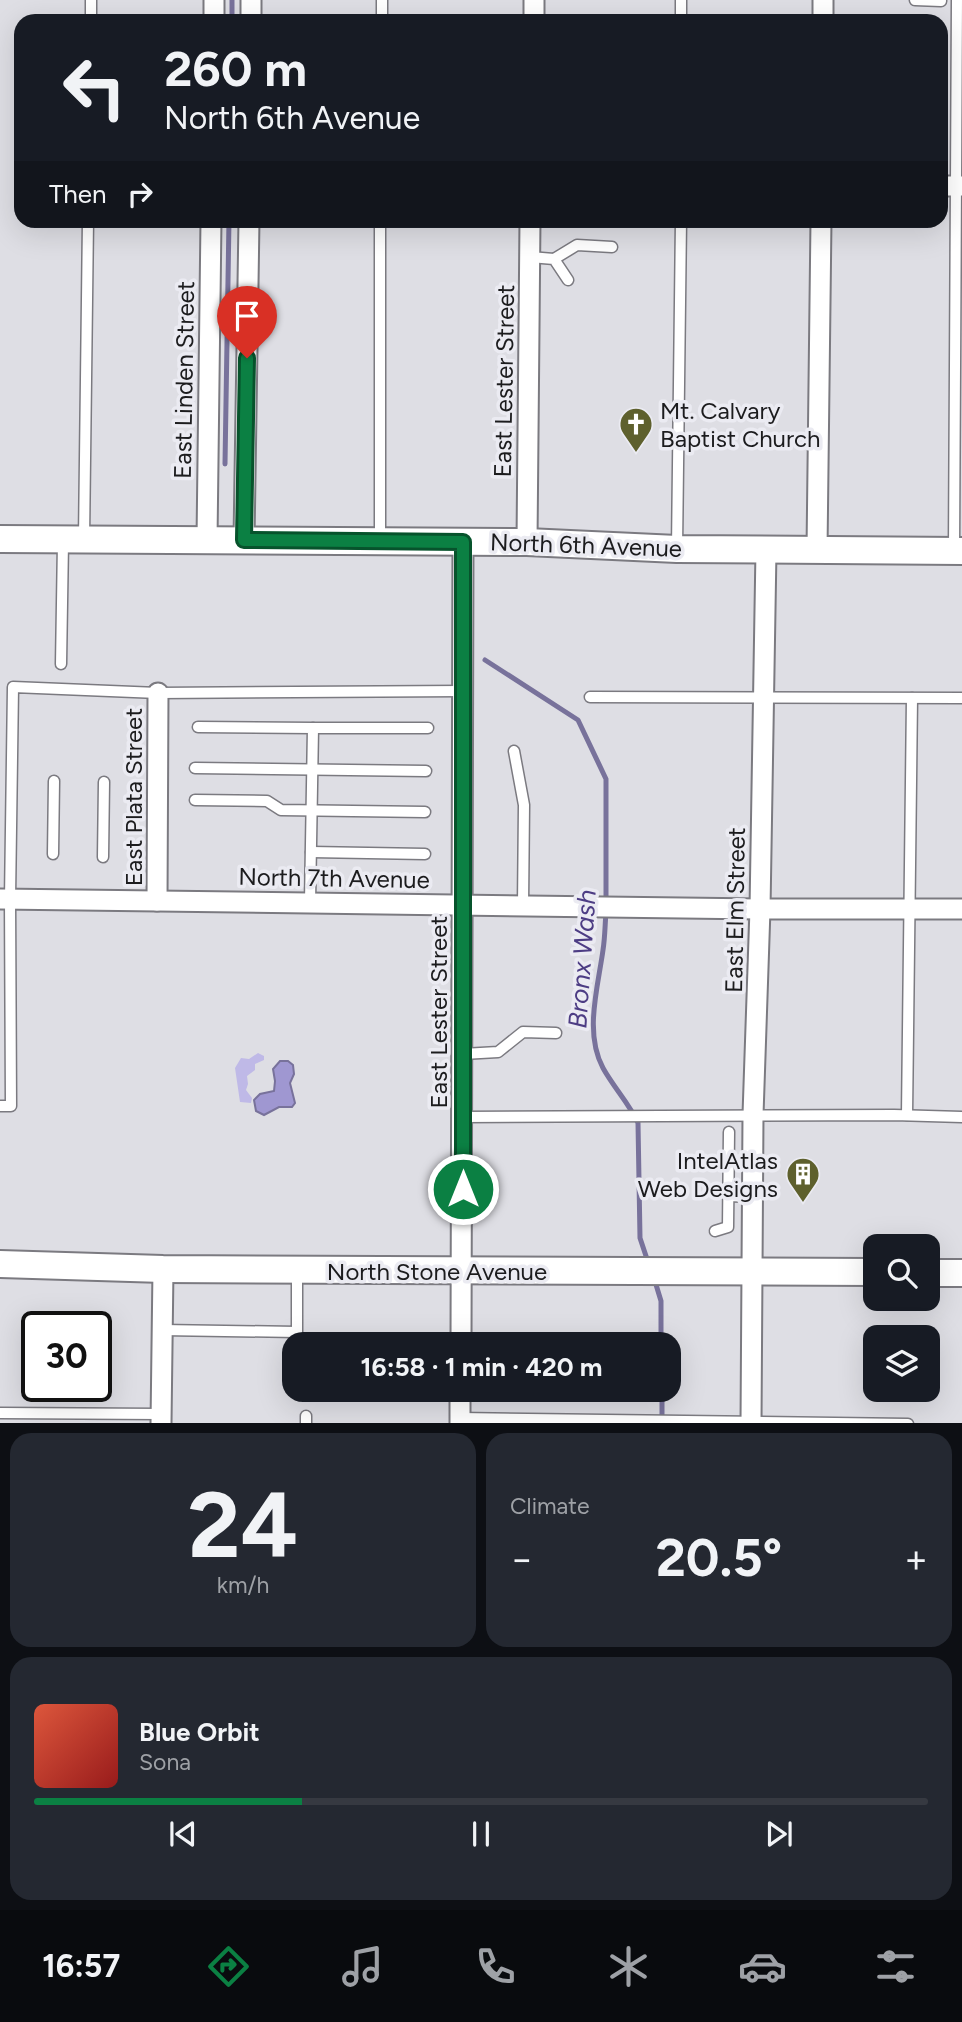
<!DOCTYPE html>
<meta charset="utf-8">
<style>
:root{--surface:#171b24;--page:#242831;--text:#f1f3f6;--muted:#9ea1a6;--line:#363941;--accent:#0b8043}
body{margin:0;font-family:Figtree,sans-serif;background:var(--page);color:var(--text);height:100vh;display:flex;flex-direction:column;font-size:26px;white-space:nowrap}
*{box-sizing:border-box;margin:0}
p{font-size:23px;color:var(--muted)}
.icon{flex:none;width:38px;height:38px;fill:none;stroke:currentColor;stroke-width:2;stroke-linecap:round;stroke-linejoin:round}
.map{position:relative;height:1423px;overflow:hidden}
.sheet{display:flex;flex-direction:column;gap:10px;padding:10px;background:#0d0f14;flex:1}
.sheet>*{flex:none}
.top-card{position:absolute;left:14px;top:14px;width:934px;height:214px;border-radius:21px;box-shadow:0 7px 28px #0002;background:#171b24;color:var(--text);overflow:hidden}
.fabs{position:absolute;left:863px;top:1234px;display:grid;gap:14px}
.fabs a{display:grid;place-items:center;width:77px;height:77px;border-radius:14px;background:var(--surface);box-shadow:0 7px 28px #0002;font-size:35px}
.speed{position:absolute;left:21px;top:1311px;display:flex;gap:14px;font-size:35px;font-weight:700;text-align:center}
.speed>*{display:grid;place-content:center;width:91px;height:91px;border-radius:50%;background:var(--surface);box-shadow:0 7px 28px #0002;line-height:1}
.speed .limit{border:4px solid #111;border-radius:10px;background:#fff;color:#111}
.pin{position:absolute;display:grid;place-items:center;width:60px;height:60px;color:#fff;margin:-72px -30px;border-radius:50% 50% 50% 0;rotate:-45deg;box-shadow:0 0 7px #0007}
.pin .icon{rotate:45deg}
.me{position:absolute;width:77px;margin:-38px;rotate:0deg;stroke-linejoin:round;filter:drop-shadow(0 0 5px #0008)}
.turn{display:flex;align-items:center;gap:24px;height:147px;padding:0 35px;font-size:32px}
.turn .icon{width:91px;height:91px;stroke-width:2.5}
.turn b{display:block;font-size:49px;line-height:60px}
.then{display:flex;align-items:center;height:66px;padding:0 35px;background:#0003;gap:14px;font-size:26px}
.big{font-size:52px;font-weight:700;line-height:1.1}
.sheet .widget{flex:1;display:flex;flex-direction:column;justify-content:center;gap:10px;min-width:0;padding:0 24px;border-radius:21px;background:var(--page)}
.sheet .dial{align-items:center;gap:0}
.dial b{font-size:91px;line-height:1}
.song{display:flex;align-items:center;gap:21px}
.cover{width:84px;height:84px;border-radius:10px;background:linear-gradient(135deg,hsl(10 70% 55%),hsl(0 70% 35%))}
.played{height:7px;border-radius:4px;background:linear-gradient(90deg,var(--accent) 30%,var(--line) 30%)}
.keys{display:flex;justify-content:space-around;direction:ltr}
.heat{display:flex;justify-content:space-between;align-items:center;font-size:38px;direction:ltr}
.sheet .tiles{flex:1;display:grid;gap:10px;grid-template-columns:1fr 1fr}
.widget:last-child{grid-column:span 2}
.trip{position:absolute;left:282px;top:1332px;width:399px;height:70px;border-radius:21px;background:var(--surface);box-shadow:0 7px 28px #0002;font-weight:700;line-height:70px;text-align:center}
.menu{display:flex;height:112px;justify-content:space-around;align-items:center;background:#090b0e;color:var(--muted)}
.menu .icon{width:49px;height:49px}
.menu .current{color:var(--accent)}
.menu b{font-size:32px;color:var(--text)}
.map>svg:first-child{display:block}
</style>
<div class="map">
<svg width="962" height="1424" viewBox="0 0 962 1424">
<rect width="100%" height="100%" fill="#dedee4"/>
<path fill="#bfb9e7" d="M 258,1053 L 264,1056 L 264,1060 L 255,1064 L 255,1070 L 247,1076 L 248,1084 L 246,1090 L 252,1098 L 251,1103 L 240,1102 L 235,1068 L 241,1058 L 249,1059 Z"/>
<path fill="#9f97d1" stroke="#78729b" stroke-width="2" d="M 280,1061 L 288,1061 L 293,1065 L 294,1074 L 290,1083 L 295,1103 L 292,1107 L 279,1107 L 264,1115 L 256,1111 L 254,1100 L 260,1094 L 274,1091 L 275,1081 L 273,1069 Z"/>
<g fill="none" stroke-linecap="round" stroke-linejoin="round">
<g stroke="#78729b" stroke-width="5">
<path d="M 232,21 L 232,0"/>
<path d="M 225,464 L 229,220"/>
<path d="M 485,660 L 578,720 L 606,779 L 606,902"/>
<path d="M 606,912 C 605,924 605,938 603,950 C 598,987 584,1033 603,1068 C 614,1088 629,1103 638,1123 L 640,1238 L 648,1262"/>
<path d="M 654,1278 L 661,1301 L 661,1344"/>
<path d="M 662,1390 L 662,1421"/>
</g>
<defs>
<g id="lane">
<path d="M 681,0 L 681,21"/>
<path d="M 915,0 L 941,1"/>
<path d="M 91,21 L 91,0"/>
<path d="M 382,21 L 382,0"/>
<path d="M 380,220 L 380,538"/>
<path d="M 530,257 L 554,259 L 568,280"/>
<path d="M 554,259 L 577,245 L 612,247"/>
<path d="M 84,539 L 88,220"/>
<path d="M 677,548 L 681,220"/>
<path d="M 954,550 L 957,0"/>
<path d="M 61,664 L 63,542"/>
<path d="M 590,697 L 962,698"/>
<path d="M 198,727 L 313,728 L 310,902"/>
<path d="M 313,728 L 428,728"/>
<path d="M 514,751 L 524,805 L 523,905"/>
<path d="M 195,768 L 426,771"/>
<path d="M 195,800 L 267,801 L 281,810 L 425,812"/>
<path d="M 311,852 L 425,854"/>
<path d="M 53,854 L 54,781"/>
<path d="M 103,857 L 104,782"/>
<path d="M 463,1054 L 498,1052 L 523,1032 L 556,1033"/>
<path d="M 0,1106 L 11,1106 L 10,899 L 13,687 L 158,693 L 463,691"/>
<path d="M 907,1115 L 912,698"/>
<path d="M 463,1117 L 894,1115 L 962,1117"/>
<path d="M 728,1196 L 753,1197"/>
<path d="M 715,1231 L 728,1227 L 729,1132"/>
<path d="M 162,1330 L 297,1332 L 297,1271"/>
<path d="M 0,1413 L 161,1414"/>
<path d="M 460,1418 L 908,1424"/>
<path d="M 306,1424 L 306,1416"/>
</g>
<g id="street">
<path d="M 214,21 L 214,0"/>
<path d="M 251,21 L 251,0"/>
<path d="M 534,21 L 534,0"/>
<path d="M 823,21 L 823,0"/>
<path d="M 942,186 L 962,186"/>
<path d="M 207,540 L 211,220"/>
<path d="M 244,540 L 249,220"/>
<path d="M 527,542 L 530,220"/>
<path d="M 817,550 L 821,220"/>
<path d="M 0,899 L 760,909 L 962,909"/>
<path d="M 157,901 L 158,693"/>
<path d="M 461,1344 L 463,542"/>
<path d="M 161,1424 L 163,1269"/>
<path d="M 460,1424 L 460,1390"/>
<path d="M 751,1424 L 753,1115 L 760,909 L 766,550"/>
</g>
<g id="secondary">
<path d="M 0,539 L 527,542 L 677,549 L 962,551"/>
<path d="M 0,1264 L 163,1269 L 875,1272"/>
<path d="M 928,1273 L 962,1273"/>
</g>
</defs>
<use href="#lane" stroke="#7b7a80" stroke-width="13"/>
<use href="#street" stroke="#7b7a80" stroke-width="23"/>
<use href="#secondary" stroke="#7b7a80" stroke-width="30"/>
<use href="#lane" stroke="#fff" stroke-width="10"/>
<use href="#street" stroke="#fff" stroke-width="19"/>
<use href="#secondary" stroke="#fff" stroke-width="26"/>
</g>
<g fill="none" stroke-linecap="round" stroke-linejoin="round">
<defs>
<path id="route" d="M 247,358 L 244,540 L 463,542 L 463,1189"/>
</defs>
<use href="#route" stroke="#07532c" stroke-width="18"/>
<use href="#route" stroke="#0b8043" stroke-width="12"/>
</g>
<defs>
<symbol id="church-pin" viewBox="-11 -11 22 30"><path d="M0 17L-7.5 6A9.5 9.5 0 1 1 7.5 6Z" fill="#5e602d" stroke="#ebebf2"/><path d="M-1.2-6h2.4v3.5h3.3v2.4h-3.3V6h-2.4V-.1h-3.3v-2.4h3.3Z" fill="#fff"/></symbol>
<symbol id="building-pin" viewBox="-11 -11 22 30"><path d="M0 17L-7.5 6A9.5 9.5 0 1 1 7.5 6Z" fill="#5e602d" stroke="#ebebf2"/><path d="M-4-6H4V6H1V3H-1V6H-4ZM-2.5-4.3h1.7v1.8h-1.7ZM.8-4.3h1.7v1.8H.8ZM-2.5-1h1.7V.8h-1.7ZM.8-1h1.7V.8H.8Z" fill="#fff"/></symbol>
</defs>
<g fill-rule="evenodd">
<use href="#church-pin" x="617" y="405" width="38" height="52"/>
<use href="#building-pin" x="784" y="1155" width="38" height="52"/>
</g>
<g text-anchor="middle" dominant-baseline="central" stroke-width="7" stroke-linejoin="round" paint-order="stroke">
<g font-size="24" fill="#1c1c1e" stroke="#ebebf2">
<text transform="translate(184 380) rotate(-89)">East Linden Street</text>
<text transform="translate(504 381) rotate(-89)">East Lester Street</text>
<text transform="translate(586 545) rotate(2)">North 6th Avenue</text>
<text transform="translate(133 797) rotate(-90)">East Plata Street</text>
<text transform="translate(334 878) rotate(1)">North 7th Avenue</text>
<text transform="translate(735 910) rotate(-89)">East Elm Street</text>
<text transform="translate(438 1012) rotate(-90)">East Lester Street</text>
<text x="437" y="1271">North Stone Avenue</text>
</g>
<g font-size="24" fill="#1c1c1e" stroke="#ebebf2" text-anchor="start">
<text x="660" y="410">Mt. Calvary<tspan x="660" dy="28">Baptist Church</tspan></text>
<text x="778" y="1160" text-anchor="end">IntelAtlas<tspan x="778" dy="28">Web Designs</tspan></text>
</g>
<g font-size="26" font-style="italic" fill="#4d3d84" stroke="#ebebf2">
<text transform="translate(582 959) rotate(-86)">Bronx Wash</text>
</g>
</g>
</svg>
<div class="fabs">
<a><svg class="icon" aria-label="search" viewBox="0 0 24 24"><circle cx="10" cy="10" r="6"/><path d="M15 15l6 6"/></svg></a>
<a><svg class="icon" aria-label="layers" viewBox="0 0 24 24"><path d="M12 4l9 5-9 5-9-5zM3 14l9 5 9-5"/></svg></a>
</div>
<div class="speed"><div class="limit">30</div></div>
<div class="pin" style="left:247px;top:358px;background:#d93025"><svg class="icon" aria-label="arrive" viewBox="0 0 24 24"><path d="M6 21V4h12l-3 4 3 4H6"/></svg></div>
<svg class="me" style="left:463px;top:1189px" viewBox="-20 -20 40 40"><circle r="17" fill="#0b8043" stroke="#fff" stroke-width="3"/><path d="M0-11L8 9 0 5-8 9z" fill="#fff"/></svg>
<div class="trip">16:58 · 1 min · 420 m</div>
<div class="top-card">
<div class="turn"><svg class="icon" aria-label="left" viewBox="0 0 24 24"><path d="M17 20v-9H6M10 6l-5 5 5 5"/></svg><div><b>260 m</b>North 6th Avenue</div></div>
<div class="then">Then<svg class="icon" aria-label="right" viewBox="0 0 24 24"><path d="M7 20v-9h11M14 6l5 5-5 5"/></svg></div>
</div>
</div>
<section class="sheet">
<div class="tiles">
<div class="widget dial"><b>24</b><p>km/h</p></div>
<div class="widget"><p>Climate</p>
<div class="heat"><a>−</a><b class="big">20.5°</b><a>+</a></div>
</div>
<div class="widget">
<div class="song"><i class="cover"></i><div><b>Blue Orbit</b><p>Sona</p></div></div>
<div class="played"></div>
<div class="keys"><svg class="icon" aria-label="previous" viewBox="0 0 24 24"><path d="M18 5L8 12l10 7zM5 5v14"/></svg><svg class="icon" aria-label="pause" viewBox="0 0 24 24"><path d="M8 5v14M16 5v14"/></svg><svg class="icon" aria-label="next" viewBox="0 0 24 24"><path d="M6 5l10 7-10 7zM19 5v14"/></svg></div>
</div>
</div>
</section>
<nav class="menu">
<b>16:57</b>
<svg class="icon current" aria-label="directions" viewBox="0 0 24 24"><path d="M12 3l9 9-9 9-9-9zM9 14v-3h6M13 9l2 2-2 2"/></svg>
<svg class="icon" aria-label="music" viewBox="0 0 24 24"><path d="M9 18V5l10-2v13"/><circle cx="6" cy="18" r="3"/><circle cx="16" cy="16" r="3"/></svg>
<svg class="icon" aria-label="phone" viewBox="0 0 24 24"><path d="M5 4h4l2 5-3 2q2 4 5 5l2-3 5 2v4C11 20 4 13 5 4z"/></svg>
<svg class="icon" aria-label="climate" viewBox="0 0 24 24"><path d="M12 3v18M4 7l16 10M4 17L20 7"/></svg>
<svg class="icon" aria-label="car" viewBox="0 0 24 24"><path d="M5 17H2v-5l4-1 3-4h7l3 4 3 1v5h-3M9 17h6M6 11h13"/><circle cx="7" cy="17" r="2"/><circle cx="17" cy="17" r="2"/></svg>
<svg class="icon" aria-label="filters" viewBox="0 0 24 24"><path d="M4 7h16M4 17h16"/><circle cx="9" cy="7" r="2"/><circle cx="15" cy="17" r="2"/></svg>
</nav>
